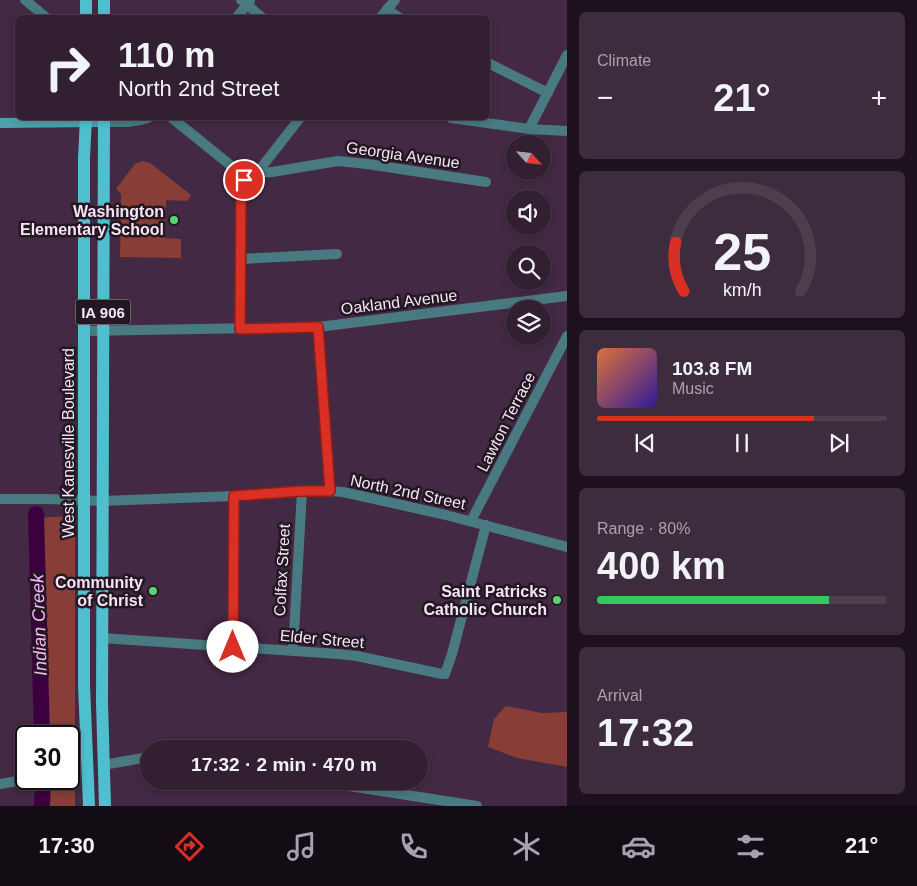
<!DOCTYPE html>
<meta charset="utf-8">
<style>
:root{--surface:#321f32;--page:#3d2c3e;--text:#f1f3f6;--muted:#a8a2ac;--line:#4d3d4d;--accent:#d93025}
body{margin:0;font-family:Arial,sans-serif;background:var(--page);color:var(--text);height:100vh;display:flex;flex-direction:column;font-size:19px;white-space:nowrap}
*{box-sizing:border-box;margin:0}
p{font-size:16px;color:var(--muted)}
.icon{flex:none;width:28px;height:28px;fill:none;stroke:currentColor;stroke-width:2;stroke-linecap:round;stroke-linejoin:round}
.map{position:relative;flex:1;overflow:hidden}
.drawer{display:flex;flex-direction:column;gap:12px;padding:12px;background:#1c111c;width:350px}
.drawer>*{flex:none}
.banner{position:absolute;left:15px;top:15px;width:475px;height:105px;border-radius:8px;box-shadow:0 2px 8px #0003,0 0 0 1px var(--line);background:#321f32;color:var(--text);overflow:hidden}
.needle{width:32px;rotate:117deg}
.tools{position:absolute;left:506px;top:135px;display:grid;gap:10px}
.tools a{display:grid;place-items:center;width:45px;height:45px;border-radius:50%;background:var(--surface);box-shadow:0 2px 8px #0003,0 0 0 1px var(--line);font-size:25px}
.speed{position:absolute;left:15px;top:725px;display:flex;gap:10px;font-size:25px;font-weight:700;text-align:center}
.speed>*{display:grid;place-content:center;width:65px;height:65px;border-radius:50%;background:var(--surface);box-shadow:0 2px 8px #0003,0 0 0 1px var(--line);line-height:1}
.speed .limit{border:2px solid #111;border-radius:8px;background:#fff;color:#111}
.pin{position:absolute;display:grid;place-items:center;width:42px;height:42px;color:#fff;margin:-21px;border:2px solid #fff;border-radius:50%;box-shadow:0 1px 5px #0007}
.me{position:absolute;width:55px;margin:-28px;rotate:0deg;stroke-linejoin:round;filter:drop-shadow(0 0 4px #0008)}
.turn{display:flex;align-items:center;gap:18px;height:105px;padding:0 20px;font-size:22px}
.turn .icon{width:65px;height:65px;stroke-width:2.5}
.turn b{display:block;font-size:35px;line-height:42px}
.big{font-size:38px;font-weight:600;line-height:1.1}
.drawer .tile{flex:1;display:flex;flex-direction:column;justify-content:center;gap:8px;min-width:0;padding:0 18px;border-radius:8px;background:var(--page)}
.drawer .dial{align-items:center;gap:0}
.dial svg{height:130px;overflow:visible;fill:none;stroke:var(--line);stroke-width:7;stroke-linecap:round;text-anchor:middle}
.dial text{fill:var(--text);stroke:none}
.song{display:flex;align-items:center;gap:15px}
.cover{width:60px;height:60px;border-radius:8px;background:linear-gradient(135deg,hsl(20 70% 55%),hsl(250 70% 35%))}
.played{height:5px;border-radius:2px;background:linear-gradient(90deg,var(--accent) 75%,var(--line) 75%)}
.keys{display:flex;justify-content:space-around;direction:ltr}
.heat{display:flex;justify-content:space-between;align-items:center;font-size:28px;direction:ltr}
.charge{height:8px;border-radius:4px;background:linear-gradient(90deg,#34c759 80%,var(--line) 0)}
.trip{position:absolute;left:140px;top:740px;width:288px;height:50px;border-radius:25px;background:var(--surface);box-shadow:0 2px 8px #0003,0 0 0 1px var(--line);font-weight:600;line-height:50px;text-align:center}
.tab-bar{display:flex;height:80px;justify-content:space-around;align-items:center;background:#140c14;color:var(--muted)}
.tab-bar .icon{width:35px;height:35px}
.tab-bar .active{color:var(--accent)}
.tab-bar b{font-size:22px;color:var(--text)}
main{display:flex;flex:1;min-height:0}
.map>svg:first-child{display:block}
</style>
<main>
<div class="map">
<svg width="567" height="806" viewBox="0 0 567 806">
<rect width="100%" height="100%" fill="#432943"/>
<g fill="#883e37">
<path d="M 143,161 L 150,163 L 191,195 L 187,201 L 166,200 L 165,238 L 181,239 L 181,258 L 120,257 L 121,194 L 116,189 L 135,164 Z"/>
<path d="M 75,516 L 75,806 L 43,806 L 45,779 L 69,779 L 69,736 L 43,736 L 30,518 Z"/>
<path d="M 506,706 L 542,713 L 567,712 L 567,767 L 517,758 L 488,747 L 494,719 Z"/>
</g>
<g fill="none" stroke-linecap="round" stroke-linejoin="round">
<g stroke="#3d003f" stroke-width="16">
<path d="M 36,514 L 42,736"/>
<path d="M 42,806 L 43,779"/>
</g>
<g stroke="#497a81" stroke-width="10">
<path d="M 25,0 L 47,18"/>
<path d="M 387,9 L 400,18"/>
<path d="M 380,18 L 395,0"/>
<path d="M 488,63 L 548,93"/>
<path d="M 172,118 L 245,177"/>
<path d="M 529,129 L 567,55"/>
<path d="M 257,173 L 300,118"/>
<path d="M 241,259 L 337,254"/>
<path d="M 318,327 L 330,491"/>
<path d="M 240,329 L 241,188 L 245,177 L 249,174 L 272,172 L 338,161 L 367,164 L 486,182"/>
<path d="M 84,331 L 318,327 L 567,296"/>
<path d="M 0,499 L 47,499 L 102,501 L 234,496 L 317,490 L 343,492 L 446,515 L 567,547"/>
<path d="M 471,521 L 567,336"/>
<path d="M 102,638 L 338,654 L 357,656 L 442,674 L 445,674 L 452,654 L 486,525"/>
<path d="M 233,647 L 234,496"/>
<path d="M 293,651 L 302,491"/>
<path d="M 103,765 L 149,757"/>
<path d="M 317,781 L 477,806"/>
<path d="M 0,784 L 28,779"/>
</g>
<g stroke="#497a81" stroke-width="10">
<path d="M 241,0 L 263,18"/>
<path d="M 236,18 L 250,1"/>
<path d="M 451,118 L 529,129 L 567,131"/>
<path d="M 104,122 C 119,122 134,123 148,118"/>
</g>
<path stroke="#4ea1ac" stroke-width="10" d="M 0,123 L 104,122"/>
<g stroke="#4fbfce" stroke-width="12">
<path d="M 86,18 L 86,0"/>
<path d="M 104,18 L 104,0"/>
<path d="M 86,118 L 84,158 L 84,685 L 89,806"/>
<path d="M 104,118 L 102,703 L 105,806"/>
</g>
</g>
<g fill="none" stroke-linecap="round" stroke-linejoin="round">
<defs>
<path id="route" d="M 233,647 L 234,496 L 302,491 L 330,491 L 318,327 L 240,329 L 241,188 L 244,180"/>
</defs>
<use href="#route" stroke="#8d1f18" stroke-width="12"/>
<use href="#route" stroke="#d93025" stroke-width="9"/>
</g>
<g fill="#59d56f" stroke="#231722" stroke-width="2">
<circle cx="174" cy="220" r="5"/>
<circle cx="153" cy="591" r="5"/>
<circle cx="557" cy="600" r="5"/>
</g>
<g text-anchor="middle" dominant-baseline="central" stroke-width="5" stroke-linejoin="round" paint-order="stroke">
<rect fill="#231722" stroke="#b6a6b6" stroke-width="1" x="75.5" y="299.5" width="55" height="25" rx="4"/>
<g font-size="15" font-weight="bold" fill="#f5e4f5">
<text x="103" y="312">IA 906</text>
</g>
<g font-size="16" fill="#f5e4f5" stroke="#231722">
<text transform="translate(403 155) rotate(8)">Georgia Avenue</text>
<text transform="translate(399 302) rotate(-7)">Oakland Avenue</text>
<text transform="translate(506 422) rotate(-63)">Lawton Terrace</text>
<text transform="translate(68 443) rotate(-90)">West Kanesville Boulevard</text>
<text transform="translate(408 492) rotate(12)">North 2nd Street</text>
<text transform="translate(282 570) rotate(-87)">Colfax Street</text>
<text transform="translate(322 639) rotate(5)">Elder Street</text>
</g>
<g font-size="16" font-weight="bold" fill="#f5e4f5" stroke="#231722" text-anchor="end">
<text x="164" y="211">Washington<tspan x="164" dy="18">Elementary School</tspan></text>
<text x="143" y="582">Community<tspan x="143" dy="18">of Christ</tspan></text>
<text x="547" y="591">Saint Patricks<tspan x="547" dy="18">Catholic Church</tspan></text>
</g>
<g font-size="18" font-style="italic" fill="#fcb6fb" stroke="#231722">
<text transform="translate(39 625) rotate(-92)">Indian Creek</text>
</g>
</g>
</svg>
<div class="tools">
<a><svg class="needle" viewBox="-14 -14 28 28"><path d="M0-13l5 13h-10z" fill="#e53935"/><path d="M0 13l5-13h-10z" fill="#a8a2ac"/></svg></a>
<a><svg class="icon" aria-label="sound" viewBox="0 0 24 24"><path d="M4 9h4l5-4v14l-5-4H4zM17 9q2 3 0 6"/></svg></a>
<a><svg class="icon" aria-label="search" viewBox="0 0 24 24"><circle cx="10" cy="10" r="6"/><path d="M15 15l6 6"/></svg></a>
<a><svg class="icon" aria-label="layers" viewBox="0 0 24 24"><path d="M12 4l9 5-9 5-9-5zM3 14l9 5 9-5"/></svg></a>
</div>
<div class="speed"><div class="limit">30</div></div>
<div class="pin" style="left:244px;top:180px;background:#d93025"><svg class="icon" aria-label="arrive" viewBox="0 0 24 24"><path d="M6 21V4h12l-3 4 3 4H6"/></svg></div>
<svg class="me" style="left:233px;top:647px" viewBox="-20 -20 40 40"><circle r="19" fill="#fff"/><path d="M0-13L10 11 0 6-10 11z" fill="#d93025"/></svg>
<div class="trip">17:32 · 2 min · 470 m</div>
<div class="banner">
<div class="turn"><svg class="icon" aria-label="right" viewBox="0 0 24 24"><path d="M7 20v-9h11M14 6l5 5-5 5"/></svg><div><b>110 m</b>North 2nd Street</div></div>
</div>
</div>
<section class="drawer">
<div class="tile"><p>Climate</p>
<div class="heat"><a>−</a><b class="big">21°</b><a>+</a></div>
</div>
<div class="tile dial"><svg viewBox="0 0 100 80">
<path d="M14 69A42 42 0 1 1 86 69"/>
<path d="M14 69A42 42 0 0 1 9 39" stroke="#d93025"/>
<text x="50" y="56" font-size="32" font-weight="700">25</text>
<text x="50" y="72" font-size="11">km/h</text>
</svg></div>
<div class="tile">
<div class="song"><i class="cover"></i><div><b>103.8 FM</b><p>Music</p></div></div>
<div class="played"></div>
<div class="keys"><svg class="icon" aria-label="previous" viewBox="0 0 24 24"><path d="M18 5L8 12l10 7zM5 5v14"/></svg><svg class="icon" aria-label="pause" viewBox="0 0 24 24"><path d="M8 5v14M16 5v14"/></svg><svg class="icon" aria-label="next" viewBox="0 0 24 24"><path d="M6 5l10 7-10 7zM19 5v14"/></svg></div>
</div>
<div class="tile"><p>Range · 80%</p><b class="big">400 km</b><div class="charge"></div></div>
<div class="tile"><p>Arrival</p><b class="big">17:32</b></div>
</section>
</main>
<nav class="tab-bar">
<b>17:30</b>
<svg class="icon active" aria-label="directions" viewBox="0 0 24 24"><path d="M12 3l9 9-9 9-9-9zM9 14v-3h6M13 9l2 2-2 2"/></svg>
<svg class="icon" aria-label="music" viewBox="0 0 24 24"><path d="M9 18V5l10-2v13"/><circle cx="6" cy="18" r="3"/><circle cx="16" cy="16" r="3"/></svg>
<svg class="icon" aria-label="phone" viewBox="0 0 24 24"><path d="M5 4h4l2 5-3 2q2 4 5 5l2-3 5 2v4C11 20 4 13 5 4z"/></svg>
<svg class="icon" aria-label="climate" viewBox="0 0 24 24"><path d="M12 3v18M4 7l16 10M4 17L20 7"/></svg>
<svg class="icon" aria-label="car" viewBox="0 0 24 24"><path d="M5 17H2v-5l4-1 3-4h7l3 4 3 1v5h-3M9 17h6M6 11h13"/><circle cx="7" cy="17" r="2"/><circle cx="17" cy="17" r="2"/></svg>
<svg class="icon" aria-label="filters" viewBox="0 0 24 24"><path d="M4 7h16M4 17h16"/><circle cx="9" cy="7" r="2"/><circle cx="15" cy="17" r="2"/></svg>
<b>21°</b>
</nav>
